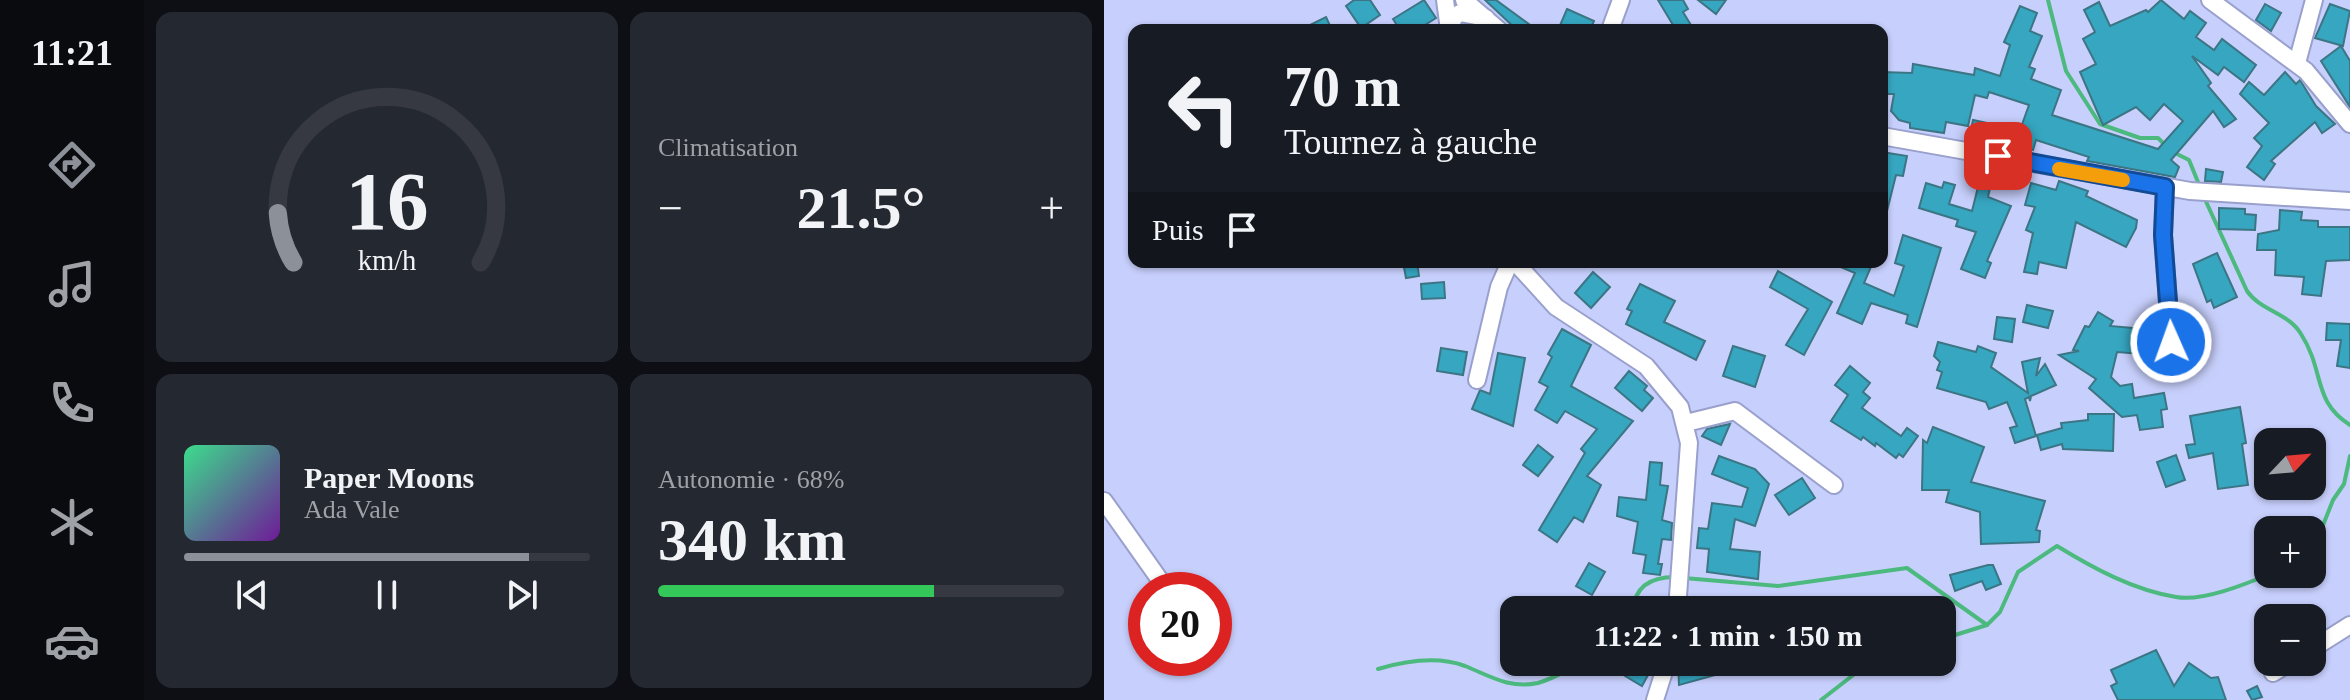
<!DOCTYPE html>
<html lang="fr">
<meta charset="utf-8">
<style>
:root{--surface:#171b24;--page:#242831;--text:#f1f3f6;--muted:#9ea1a6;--line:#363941;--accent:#8c9099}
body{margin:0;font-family:"Times New Roman",serif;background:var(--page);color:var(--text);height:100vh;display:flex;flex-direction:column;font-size:30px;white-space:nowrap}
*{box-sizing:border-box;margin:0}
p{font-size:26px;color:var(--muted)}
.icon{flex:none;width:44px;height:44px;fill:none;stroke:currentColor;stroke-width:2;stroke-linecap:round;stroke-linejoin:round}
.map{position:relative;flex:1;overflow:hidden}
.drawer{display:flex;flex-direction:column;gap:12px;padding:12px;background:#0d0f14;width:960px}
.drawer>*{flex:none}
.banner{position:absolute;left:24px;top:24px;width:760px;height:244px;border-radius:16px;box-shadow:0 2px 6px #0004;background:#171b24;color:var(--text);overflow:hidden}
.needle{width:52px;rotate:64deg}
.tools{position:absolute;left:1150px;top:428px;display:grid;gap:16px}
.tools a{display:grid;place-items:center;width:72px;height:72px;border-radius:16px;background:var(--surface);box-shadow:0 2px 6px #0004;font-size:40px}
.speed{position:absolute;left:24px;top:572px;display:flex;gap:16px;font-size:40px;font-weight:700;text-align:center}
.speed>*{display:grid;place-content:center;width:104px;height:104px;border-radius:50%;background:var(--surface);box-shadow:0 2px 6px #0004;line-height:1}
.speed .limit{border:12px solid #d22;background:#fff;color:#111}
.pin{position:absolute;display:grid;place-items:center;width:68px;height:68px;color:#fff;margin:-34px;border-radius:16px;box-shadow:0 4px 12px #0006}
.me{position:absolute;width:88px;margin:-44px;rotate:358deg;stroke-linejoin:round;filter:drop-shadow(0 0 6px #0008)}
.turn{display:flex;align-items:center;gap:28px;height:168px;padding:0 24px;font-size:36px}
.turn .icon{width:104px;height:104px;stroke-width:2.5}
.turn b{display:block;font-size:56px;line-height:68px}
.then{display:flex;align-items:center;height:76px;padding:0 24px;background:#0003;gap:16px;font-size:30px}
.big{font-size:60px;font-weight:700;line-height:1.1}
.drawer .tile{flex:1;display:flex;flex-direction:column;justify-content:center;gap:12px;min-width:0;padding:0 28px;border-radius:16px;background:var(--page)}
.drawer .dial{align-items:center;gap:0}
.dial svg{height:208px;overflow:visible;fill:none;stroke:var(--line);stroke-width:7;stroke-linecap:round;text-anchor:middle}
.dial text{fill:var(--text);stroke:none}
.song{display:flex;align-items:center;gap:24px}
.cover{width:96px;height:96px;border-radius:12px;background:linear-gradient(135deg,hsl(150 70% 55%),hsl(280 70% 35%))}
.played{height:8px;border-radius:4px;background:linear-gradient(90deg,var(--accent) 85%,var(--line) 85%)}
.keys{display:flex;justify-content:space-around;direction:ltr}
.heat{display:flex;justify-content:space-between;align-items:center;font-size:44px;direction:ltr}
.charge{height:12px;border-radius:6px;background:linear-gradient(90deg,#34c759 68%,var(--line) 0)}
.drawer .tiles{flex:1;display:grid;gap:12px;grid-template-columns:repeat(2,1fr)}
.trip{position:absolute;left:396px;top:596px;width:456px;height:80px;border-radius:16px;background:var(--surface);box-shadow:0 2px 6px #0004;font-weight:700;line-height:80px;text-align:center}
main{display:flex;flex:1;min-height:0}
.dock{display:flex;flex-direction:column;width:144px;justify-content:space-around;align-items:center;background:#090b0e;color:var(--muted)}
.dock .icon{width:56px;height:56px}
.dock .selected{color:var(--accent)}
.dock b{font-size:36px;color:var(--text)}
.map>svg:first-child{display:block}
</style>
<main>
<nav class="dock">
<b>11:21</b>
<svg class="icon selected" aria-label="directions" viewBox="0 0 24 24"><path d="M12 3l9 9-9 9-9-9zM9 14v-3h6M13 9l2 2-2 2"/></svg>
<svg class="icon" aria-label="music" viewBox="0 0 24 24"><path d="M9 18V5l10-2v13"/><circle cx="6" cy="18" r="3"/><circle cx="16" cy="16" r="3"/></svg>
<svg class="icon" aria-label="phone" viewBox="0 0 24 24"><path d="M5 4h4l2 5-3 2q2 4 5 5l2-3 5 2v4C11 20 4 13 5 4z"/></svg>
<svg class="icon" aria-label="climate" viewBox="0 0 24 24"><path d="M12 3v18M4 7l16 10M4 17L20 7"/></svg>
<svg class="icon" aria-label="car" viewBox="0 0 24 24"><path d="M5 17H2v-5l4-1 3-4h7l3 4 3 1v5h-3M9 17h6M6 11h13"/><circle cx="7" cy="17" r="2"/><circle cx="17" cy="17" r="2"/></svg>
</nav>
<section class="drawer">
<div class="tiles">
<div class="tile dial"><svg viewBox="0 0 100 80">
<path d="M14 69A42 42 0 1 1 86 69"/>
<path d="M14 69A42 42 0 0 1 8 50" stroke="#8c9099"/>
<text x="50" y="56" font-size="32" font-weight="700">16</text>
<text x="50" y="72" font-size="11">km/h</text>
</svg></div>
<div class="tile"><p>Climatisation</p>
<div class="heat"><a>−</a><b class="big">21.5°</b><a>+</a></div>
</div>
<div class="tile">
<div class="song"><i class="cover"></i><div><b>Paper Moons</b><p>Ada Vale</p></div></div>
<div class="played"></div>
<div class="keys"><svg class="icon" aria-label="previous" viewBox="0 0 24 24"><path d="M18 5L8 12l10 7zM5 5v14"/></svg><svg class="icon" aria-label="pause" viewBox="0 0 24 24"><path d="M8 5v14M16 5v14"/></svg><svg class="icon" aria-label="next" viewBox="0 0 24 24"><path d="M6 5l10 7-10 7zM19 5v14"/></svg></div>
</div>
<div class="tile"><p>Autonomie · 68%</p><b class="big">340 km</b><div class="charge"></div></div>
</div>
</section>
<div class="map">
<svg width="1246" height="700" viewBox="0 0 1246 700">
<rect width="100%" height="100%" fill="#c7cffc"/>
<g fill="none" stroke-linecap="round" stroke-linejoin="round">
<g stroke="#4cb97f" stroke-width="4">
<path d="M 944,0 L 962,71 L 996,124 L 1036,138 L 1054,138 L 1062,146"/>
<path d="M 1069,152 L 1085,160 L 1096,187"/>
<path d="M 1099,195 L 1143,291 C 1157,311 1185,313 1197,334 C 1221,371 1208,401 1246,425"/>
<path d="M 1208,553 L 1229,500 L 1240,484 L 1246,456"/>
<path d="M 580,578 L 674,586 L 803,568 L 883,625 L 896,612 L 914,572 L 953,546 C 989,568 1029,590 1072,597 C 1098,602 1142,584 1166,574"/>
<path d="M 529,610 C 531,586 548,577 571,577"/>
<path d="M 838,644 L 848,636 L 883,625"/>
<path d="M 274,669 C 301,661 334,656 361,666 C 386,676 405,689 434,683 C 449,679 465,669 480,662"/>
<path d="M 717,700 L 766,662"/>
</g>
</g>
<g fill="#36a6c1" stroke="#3c7584" stroke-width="2">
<path d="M 250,0 L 266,0 L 276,15 L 257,28 L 242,6 Z"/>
<path d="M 320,0 L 332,18 L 313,30 L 296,30 L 289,19 Z"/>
<path d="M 381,0 L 392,0 L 433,30 L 413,30 Z"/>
<path d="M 554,0 L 579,0 L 584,9 L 579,12 L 590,30 L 572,30 Z"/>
<path d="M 594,0 L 622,0 L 612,14 Z"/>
<path d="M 1057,0 L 1080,19 L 1086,11 L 1102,23 L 1092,37 L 1110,50 L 1118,39 L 1152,65 L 1140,82 L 1120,67 L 1114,75 L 1088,56 L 1107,83 L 1104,86 L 1132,119 L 1120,127 L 1109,111 L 1067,160 L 1075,167 L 1071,177 L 989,162 L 983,161 L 985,157 L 932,140 L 929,150 L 902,140 L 900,147 L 865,139 L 869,120 L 916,130 L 925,105 L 885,92 L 883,98 L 871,95 L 864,126 L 842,122 L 840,133 L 806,128 L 806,123 L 795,120 L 787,111 L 790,94 L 778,94 L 778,72 L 808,73 L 809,64 L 870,75 L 871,68 L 896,76 L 906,45 L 900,42 L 916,6 L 933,13 L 926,31 L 938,36 L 925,67 L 931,69 L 927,79 L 957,90 L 948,115 L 1054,149 L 1079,121 L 1060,104 L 1046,120 L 1032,107 L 999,125 L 976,72 L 992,64 L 979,39 L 991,32 L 980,10 L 995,2 L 1006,26 L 1042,10 L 1044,12 Z"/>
<path d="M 1161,4 L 1177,13 L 1167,31 L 1152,20 Z"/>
<path d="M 1226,4 L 1246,11 L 1239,46 L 1211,38 Z"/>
<path d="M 463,9 L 490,21 L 486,30 L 454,30 Z"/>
<path d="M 222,17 L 228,30 L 196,30 Z"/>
<path d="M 1237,46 L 1246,61 L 1246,107 L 1217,61 Z"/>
<path d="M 1181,72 L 1192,84 L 1196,80 L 1212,106 L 1231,124 L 1218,133 L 1211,122 L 1167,161 L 1171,164 L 1160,180 L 1143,167 L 1158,146 L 1150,138 L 1165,123 L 1136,94 L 1145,82 L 1160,95 Z"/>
<path d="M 778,152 L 803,156 L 799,176 L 792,175 L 782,215 L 778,214 Z"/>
<path d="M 879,167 L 890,170 L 884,197 L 907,206 L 883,261 L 887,263 L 881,278 L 857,269 L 872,232 L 852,226 L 854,220 L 815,208 L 822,183 L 838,188 L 840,182 L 851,185 L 845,204 L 868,211 Z"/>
<path d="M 1102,169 L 1119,172 L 1117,182 L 1101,181 Z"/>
<path d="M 955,181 L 984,191 L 982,196 L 1033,220 L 1032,228 L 1022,247 L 972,222 L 962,268 L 935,262 L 933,274 L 920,272 L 929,233 L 922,230 L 931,207 L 921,205 L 927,183 L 952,190 Z"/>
<path d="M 1115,208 L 1141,209 L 1141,214 L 1152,215 L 1151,230 L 1115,229 Z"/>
<path d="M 1176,210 L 1198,212 L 1197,220 L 1214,221 L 1214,227 L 1246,227 L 1246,260 L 1222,261 L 1217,296 L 1198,294 L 1200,277 L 1171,275 L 1172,250 L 1153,250 L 1154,234 L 1175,230 Z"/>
<path d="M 799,235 L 837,248 L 813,327 L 802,323 L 804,315 L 767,303 L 758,324 L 733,313 L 751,273 L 725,262 L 769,262 L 760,283 L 790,296 L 800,266 L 791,263 Z"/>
<path d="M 1113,253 L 1133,297 L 1110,308 L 1107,300 L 1103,302 L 1089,264 Z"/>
<path d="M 299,262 L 313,262 L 315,276 L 302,278 Z"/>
<path d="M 674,271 L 728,302 L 700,355 L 682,345 L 704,309 L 666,287 Z"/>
<path d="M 489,272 L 506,287 L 487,308 L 471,293 Z"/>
<path d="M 340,282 L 341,298 L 318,299 L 317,284 Z"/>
<path d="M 536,284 L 571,301 L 560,322 L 601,341 L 592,360 L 522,324 L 528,311 L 523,309 Z"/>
<path d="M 923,305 L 949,311 L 944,328 L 919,322 Z"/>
<path d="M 994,312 L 1009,321 L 1006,326 L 1040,329 L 1038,354 L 1013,352 L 1007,377 L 1016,386 L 1028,384 L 1030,398 L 1060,393 L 1063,409 L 1057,410 L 1059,427 L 1036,430 L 1033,415 L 1018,417 L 985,388 L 992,379 L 955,355 L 975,351 L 969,350 L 981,326 L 985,327 Z"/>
<path d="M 893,317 L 911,319 L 908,342 L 890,339 Z"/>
<path d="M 1223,323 L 1246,324 L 1246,368 L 1233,366 L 1237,340 L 1222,340 Z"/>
<path d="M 458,329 L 487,345 L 467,386 L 529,421 L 483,476 L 497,485 L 479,522 L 470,517 L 453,542 L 435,530 L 481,453 L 477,449 L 493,429 L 461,411 L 453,423 L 431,410 L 444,387 L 435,382 L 448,357 L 444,354 Z"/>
<path d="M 834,342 L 872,352 L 874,346 L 892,353 L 887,367 L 924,393 L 918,362 L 936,358 L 932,376 L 941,364 L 952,385 L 927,396 L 926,401 L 925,397 L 921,399 L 932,436 L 911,443 L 906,428 L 913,426 L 903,402 L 885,409 L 882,402 L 833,388 L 838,372 L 833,370 L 836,362 L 830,356 Z"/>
<path d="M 629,346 L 661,356 L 651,387 L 619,376 Z"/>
<path d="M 337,348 L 363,352 L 359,375 L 333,371 Z"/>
<path d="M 394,353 L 421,358 L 409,426 L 368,409 L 376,390 L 386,394 Z"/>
<path d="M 746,366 L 766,383 L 759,392 L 766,398 L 758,408 L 797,436 L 803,428 L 814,436 L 799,457 L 795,454 L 792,458 L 772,443 L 771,446 L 759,437 L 757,440 L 727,421 L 744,395 L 731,385 Z"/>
<path d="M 525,371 L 543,386 L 540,390 L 549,398 L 538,411 L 511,388 Z"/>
<path d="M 1136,407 L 1142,443 L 1138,444 L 1144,485 L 1114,489 L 1109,453 L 1085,458 L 1082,445 L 1091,444 L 1086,416 Z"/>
<path d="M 984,414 L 1010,414 L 1009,451 L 959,449 L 958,444 L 937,450 L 933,435 L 958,428 L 957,423 L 984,420 Z"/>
<path d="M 626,424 L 617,445 L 598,436 L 603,429 Z"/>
<path d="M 829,427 L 880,447 L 867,482 L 941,501 L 932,530 L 936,531 L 935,542 L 877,544 L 876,512 L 842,502 L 845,490 L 818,490 L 819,440 L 823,443 Z"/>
<path d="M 434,445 L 449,457 L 434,476 L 419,465 Z"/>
<path d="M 1072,455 L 1081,480 L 1062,487 L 1053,462 Z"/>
<path d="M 615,456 L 651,469 L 665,484 L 651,526 L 631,519 L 626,549 L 656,552 L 654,579 L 603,572 L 605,549 L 593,548 L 595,528 L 604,529 L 608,503 L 638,507 L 644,488 L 608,474 Z"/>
<path d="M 546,462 L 558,463 L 556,485 L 564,486 L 558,520 L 568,523 L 567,540 L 558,539 L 554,564 L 558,564 L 556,575 L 539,573 L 542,555 L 529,553 L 534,522 L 513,516 L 515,497 L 542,500 Z"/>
<path d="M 698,478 L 711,498 L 685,515 L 671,495 Z"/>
<path d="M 485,563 L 501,572 L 488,595 L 472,586 Z"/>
<path d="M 884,565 L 889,565 L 897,584 L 882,590 L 878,581 L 851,591 L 846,575 Z"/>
<path d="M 1052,650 L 1070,686 L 1085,663 L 1107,678 L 1114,677 L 1122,700 L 1014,700 L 1007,686 L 1013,683 L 1007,670 Z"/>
<path d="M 529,662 L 551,662 L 538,686 L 521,676 Z"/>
<path d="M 574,662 L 620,662 L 622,672 L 575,685 Z"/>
<path d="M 1153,686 L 1158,697 L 1148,700 L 1143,691 Z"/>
</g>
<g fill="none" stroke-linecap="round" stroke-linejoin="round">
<defs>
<g id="minor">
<path d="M 341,0 L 345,30"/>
<path d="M 360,0 L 395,30"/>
<path d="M 1106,0 L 1202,71 L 1246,124"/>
<path d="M 346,30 L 350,17 L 356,13 L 382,18"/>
<path d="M 506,30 L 517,0"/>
<path d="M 1193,63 L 1210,0"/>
<path d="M 778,136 L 1086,191 L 1246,201"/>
<path d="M 1061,187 L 1059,235 L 1067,342"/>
<path d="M 411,262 L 452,307 L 542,366 L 576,407 L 585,443 L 573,610"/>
<path d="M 373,380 L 395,287 L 406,262"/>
<path d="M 582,423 L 631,411 L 730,485"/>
<path d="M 0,501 L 63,590"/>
<path d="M 1208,649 L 1246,625"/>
<path d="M 1169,673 L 1187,662"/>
<path d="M 551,700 L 563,662"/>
</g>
</defs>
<use href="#minor" stroke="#99a0cc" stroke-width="20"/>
<use href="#minor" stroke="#fff" stroke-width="16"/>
</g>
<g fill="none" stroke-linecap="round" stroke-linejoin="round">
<defs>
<path id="route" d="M 894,156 L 1061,187 L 1059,235 L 1067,342"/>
</defs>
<use href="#route" stroke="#114b97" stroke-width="20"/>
<use href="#route" stroke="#1a73e8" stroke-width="14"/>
<path stroke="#f59e0b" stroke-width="14" d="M 955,169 L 1019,180"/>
</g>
</svg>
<div class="tools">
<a><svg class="needle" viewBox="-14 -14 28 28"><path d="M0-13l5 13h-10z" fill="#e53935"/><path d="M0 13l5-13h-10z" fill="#9ea1a6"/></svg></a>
<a>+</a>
<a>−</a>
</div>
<div class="speed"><div class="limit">20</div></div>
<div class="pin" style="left:894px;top:156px;background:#d93025"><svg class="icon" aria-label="arrive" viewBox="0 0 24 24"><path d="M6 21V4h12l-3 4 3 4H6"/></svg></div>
<svg class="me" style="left:1067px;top:342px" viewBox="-20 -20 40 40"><circle r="17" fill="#1a73e8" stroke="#fff" stroke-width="3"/><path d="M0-11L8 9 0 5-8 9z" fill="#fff"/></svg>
<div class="trip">11:22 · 1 min · 150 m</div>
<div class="banner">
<div class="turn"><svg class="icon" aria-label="left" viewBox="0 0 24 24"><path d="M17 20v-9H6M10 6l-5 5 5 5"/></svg><div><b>70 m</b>Tournez à gauche</div></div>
<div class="then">Puis<svg class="icon" aria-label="arrive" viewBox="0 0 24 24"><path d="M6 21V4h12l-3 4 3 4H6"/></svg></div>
</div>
</div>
</main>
